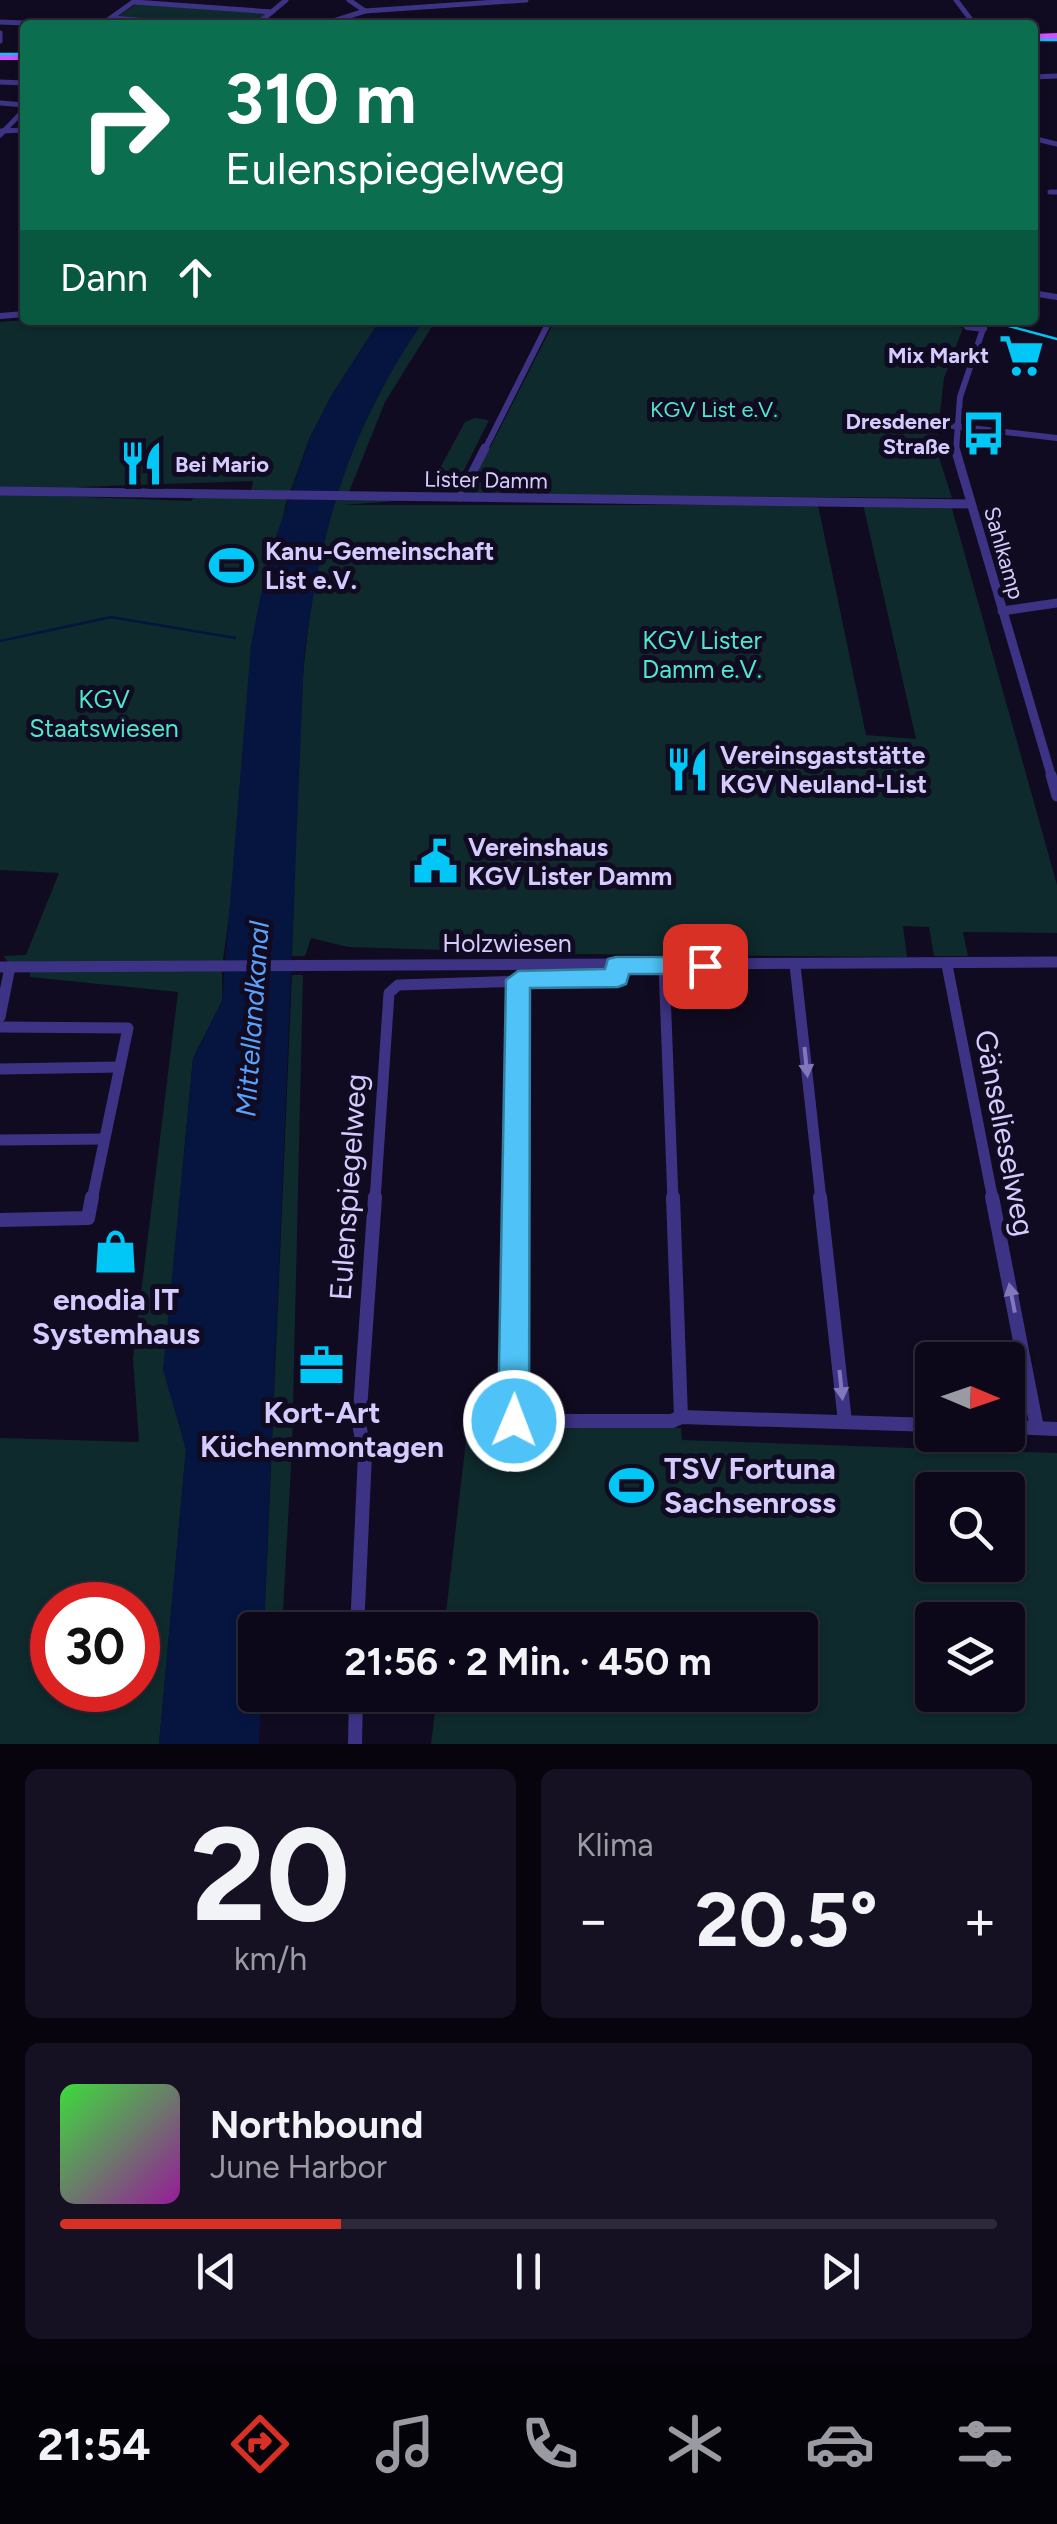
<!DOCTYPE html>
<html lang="de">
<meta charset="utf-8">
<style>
:root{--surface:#0d0819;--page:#161122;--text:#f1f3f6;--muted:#9a9aa2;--line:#2d2938;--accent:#d93025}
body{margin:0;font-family:Figtree,sans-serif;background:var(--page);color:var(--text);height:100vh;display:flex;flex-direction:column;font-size:38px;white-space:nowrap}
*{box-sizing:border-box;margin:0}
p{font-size:32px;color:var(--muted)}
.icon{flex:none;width:55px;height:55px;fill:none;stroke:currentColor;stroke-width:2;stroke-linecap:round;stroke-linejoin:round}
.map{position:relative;height:1744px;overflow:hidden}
.sheet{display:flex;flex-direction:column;gap:25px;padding:25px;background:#07040e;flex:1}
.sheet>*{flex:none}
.guide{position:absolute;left:20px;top:20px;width:1018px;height:305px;border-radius:10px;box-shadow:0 2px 8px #0004,0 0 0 2px var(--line);background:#0b6e4f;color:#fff;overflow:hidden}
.needle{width:65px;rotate:92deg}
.buttons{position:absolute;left:915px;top:1342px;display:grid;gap:20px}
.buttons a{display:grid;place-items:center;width:110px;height:110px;border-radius:10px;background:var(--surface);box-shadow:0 2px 8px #0004,0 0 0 2px var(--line);font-size:50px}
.speed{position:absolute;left:30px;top:1582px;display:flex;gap:20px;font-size:50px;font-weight:700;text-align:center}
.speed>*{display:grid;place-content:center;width:130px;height:130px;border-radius:50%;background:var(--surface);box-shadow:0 2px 8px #0004,0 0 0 2px var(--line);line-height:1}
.speed .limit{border:15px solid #d22;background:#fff;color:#111}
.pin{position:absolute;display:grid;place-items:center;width:85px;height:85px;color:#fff;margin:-42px;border-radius:20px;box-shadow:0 5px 15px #0006}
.me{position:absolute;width:110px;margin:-55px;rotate:1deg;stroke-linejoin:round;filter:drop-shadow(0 0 8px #0008)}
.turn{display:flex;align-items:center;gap:35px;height:210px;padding:0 40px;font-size:45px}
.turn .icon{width:130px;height:130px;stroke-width:2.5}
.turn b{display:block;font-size:70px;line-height:85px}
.then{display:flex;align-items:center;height:95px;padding:0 40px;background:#0003;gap:20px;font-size:38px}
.big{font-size:75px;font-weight:700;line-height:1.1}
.sheet .card{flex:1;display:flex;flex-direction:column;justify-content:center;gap:15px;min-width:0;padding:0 35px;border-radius:15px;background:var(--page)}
.sheet .dial{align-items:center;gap:0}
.dial b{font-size:130px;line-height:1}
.song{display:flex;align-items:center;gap:30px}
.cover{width:120px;height:120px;border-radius:15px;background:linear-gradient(135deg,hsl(120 70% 55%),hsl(300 70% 35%))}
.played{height:10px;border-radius:5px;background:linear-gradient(90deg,var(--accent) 30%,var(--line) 30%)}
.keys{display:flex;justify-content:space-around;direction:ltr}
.heat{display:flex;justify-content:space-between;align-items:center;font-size:55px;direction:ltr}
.sheet .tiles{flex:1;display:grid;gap:25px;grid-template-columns:1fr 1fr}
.card:last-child{grid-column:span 2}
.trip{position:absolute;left:238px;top:1612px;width:580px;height:100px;border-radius:10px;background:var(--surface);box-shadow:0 2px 8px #0004,0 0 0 2px var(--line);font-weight:700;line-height:100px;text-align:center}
.menu{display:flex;height:160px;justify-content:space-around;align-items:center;background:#05030a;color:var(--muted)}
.menu .icon{width:70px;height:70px}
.menu .on{color:var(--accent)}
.menu b{font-size:45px;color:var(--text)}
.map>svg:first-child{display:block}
</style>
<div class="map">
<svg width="1057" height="1744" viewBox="0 0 1057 1744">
<rect width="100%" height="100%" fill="#110b21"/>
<g fill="#0e2a2c" fill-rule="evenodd">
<path d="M 136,4 L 266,14 L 253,25 L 117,17 Z"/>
<path d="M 28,320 L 380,320 L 333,393 L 310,437 L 285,506 L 222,967 L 222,1001 L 193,1058 L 164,1370 L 186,1449 L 159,1744 L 0,1744 L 0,1438 L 139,1442 L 133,1358 L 178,992 L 30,977 L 30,968 L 10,967 L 4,956 L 26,955 L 59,873 L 0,870 L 0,494 L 191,501 L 194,497 L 251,491 L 253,481 L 79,487 L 77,491 L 0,489 L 0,322 ZM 52,1605 L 138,1605 L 138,1690 L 52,1690 Z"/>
<path d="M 424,320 L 436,320 L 385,402 L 349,492 L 409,500 L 343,505 L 818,505 L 866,735 L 916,739 L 863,504 L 951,505 L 1057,885 L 1057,933 L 963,932 L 968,956 L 934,956 L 929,927 L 903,926 L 907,957 L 578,954 L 348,947 L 311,938 L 305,956 L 292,956 C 300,776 288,585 365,417 C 381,383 403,351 424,320 Z"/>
<path d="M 555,320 L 956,320 L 953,326 L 963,328 L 944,378 L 936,448 L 952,498 L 466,495 Z"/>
<path d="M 475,418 L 489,420 L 454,490 L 427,492 L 465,422 Z"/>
<path d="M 292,975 L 303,975 L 292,1448 L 282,1630 L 264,1630 Z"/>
<path d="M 513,1425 L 681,1428 L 682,1440 L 1057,1453 L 1057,1744 L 431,1744 L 437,1695 L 800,1695 L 800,1630 L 444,1630 L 466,1440 L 512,1441 ZM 932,1490 L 1008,1490 L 1008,1565 L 932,1565 ZM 932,1620 L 1008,1620 L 1008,1695 L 932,1695 Z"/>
</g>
<path fill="#051540" d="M 380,320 L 424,320 C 348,432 322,524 304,656 L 264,1630 L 255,1630 L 255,1695 L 261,1695 L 259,1744 L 159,1744 L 186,1449 L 163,1370 L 193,1058 L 222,1001 L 251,645 L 267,563 L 310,437 L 333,393 Z"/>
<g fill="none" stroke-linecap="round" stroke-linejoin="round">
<path stroke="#051540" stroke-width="2.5" d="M 0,641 L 111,617 L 235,638"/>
<g stroke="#3d3384" stroke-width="5">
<path d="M 349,0 L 365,11"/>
<path d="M 956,0 L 975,25"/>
<path d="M 134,2 L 272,12"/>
<path d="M 111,18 L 197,25"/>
<path d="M 0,22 L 71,25"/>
<path d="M 101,25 L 136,0"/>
<path d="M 256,25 L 286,0"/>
<path d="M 321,25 L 365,11 L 526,0"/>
<path d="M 0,33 L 0,41"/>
<path d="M 1032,77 L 1057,76"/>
<path d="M 0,82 L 25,83"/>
<path d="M 0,103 L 25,105"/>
<path d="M 1,131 L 25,130"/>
<path d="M 0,135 L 25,109"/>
<path d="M 1032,138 L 1057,144"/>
<path d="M 1050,192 L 1057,192"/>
</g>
<g stroke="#3d3384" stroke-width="6">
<path d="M 1032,293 L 1057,297"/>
<path d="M 0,316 L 25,314"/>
<path d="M 962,320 L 967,327 L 984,329"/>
<path d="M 953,426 L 1057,438"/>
<path d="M 484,451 L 550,320"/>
<path d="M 956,451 L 960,397 L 986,320"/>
</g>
<g stroke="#3d3384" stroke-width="9">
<path d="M 955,448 L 1052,778"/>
<path d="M 0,491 L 971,504"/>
<path d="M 460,497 L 485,448"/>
<path d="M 1002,611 L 1057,603"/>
</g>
<g stroke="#3d3384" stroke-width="11">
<path d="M 1051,775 L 1057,796"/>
<path d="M 664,965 L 673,1200"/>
<path d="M 795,965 L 821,1200"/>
<path d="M 947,965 L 993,1200"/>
<path d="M 0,967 L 1057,962"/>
<path d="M 0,1017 L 10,967"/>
<path d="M 0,1027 L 128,1028 L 92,1200"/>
<path d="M 0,1069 L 119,1067"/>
<path d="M 0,1140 L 104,1139"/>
<path d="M 375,1200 L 389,993 L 398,985 L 618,978 L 616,965"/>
<path d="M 516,1200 L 518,980"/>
</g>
<g stroke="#3d3384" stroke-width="14">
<path d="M 516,1197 L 513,1421 L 672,1421 L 681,1417 L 932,1425"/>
<path d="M 673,1197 L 681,1417"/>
<path d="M 820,1197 L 845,1422"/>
<path d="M 992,1197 L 1037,1428"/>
<path d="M 0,1220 L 88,1218 L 92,1197"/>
<path d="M 1008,1427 L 1057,1429"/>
<path d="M 357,1630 L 365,1454 L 359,1424 L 375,1197"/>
<path d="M 355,1744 L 356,1695"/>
</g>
<g stroke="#ce52ff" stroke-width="6">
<path d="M 1032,37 L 1057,36"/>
<path d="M 0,57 L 25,57"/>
</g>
<g stroke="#00c7f6" stroke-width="2.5">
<path d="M 1032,40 L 1057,40"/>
<path d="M 0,54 L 25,54"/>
<path d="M 986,320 L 1057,339"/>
</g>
</g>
<defs><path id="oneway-solid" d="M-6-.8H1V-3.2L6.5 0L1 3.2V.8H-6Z" transform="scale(2.5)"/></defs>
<g fill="#8277bb">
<use href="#oneway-solid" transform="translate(806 1062) rotate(84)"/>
<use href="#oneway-solid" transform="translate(1012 1298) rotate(-101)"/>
<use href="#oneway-solid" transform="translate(841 1385) rotate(84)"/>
</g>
<path fill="#4fc3f7" stroke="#337fa1" stroke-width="2.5" d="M 616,957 L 705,957 L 717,966 L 705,974 L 629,974 L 626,984 L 618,987 L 530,988 L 529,1421 L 524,1431 L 514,1435 L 503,1431 L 498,1421 L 506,980 L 518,971 L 605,969 L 608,959 Z"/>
<defs>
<symbol id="supermarket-bare" viewBox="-9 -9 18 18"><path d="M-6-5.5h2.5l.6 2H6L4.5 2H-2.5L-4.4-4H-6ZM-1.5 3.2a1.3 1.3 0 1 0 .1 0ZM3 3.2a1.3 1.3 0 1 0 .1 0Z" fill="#00c7f6" stroke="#110b21" stroke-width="2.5" paint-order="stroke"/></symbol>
<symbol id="bus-bare" viewBox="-9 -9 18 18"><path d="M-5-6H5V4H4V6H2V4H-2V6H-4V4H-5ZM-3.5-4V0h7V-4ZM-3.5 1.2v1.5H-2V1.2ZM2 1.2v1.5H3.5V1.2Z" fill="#00c7f6" stroke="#110b21" stroke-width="2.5" paint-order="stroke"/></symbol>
<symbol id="restaurant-bare" viewBox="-9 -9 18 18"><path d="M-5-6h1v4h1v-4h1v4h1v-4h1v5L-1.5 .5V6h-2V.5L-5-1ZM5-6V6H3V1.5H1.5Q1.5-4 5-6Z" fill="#00c7f6" stroke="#110b21" stroke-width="2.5" paint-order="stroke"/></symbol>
<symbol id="stadium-bare" viewBox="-9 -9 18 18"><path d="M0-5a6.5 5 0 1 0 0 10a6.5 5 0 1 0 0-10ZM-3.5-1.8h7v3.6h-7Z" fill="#00c7f6" stroke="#110b21" stroke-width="2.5" paint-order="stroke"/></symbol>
<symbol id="civic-bare" viewBox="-9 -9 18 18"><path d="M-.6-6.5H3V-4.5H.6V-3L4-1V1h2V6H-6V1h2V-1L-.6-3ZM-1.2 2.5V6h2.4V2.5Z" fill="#00c7f6" stroke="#110b21" stroke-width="2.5" paint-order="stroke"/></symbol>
<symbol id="shop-bare" viewBox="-9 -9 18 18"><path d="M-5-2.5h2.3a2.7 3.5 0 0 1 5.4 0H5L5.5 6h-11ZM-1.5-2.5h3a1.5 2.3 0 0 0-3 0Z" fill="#00c7f6" stroke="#110b21" stroke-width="2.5" paint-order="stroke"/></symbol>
<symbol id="office-bare" viewBox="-9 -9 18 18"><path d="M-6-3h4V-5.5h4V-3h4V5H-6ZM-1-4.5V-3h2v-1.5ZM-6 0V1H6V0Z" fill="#00c7f6" stroke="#110b21" stroke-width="2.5" paint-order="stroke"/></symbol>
</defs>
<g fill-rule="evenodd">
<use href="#supermarket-bare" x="990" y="324" width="63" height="63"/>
<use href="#bus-bare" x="952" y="402" width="63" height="63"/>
<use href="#restaurant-bare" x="110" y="432" width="63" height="63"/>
<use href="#stadium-bare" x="200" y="534" width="63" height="63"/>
<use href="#restaurant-bare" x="656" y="738" width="63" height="63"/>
<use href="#civic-bare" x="404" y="830" width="63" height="63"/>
<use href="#shop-bare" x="84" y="1220" width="63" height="63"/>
<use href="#office-bare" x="290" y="1334" width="63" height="63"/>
<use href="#stadium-bare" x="600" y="1454" width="63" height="63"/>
</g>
<g text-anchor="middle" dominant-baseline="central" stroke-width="10" stroke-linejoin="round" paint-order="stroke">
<g font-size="22" font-weight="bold" fill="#d6cbff" stroke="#110b21" text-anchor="end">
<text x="989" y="355">Mix Markt</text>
<text x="950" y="421">Dresdener<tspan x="950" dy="25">Straße</tspan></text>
<text x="175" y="464" text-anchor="start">Bei Mario</text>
</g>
<g font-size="22" fill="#4fe8cf" stroke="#110b21">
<text x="714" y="409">KGV List e.V.</text>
</g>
<g font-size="22" fill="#d6cbff" stroke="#110b21">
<text transform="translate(486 480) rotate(1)">Lister Damm</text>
<text transform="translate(1004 553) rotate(74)">Sahlkamp</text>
</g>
<g font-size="25" font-weight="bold" fill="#d6cbff" stroke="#110b21" text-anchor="start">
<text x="265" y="551">Kanu-Gemeinschaft<tspan x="265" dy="29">List e.V.</tspan></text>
<text x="720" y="755">Vereinsgaststätte<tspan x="720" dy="29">KGV Neuland-List</tspan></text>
<text x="468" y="847">Vereinshaus<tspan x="468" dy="29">KGV Lister Damm</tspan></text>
</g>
<g font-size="25" fill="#4fe8cf" stroke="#110b21">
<text x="702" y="640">KGV Lister<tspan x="702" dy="29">Damm e.V.</tspan></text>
<text x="104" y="699">KGV<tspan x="104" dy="29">Staatswiesen</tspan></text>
</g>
<g font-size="25" fill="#d6cbff" stroke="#110b21">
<text x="507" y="943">Holzwiesen</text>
</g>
<g font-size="28" font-style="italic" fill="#59a3ff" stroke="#110b21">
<text transform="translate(252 1019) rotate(-86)">Mittellandkanal</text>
</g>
<g font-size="30" fill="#d6cbff" stroke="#110b21">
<text transform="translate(1005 1133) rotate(79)">Gänselieselweg</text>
<text transform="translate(348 1187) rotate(-86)">Eulenspiegelweg</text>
</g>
<g font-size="30" font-weight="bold" fill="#d6cbff" stroke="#110b21">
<text x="116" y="1299">enodia IT<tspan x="116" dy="34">Systemhaus</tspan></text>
<text x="322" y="1412">Kort-Art<tspan x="322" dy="34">Küchenmontagen</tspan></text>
<text x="664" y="1468" text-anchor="start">TSV Fortuna<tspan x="664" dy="34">Sachsenross</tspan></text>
</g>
</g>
</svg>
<div class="buttons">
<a><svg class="needle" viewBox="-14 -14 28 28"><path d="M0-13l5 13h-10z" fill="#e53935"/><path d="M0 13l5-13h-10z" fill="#9a9aa2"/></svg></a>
<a><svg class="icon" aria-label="search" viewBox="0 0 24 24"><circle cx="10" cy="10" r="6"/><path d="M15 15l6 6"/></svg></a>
<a><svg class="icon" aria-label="layers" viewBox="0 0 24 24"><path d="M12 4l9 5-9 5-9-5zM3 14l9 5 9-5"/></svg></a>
</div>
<div class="speed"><div class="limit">30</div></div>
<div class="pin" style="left:705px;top:966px;background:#d93025"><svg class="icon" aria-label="arrive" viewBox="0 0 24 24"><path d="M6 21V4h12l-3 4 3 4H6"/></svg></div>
<svg class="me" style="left:514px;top:1421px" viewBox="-20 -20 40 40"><circle r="17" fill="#4fc3f7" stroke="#fff" stroke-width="3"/><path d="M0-11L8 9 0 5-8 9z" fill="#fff"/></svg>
<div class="trip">21:56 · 2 Min. · 450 m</div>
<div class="guide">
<div class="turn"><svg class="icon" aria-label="right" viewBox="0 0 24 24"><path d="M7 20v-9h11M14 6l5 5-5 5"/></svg><div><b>310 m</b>Eulenspiegelweg</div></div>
<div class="then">Dann<svg class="icon" aria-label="ahead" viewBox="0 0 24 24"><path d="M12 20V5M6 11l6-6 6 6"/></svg></div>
</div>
</div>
<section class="sheet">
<div class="tiles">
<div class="card dial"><b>20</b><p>km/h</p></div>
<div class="card"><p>Klima</p>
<div class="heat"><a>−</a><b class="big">20.5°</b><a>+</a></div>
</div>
<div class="card">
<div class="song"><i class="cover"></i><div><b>Northbound</b><p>June Harbor</p></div></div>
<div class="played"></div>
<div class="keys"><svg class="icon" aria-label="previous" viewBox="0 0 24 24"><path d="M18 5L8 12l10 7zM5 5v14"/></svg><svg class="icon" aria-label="pause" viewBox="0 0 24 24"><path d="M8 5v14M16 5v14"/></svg><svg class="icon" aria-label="next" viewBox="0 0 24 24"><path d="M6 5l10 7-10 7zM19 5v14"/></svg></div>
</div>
</div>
</section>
<nav class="menu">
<b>21:54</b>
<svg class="icon on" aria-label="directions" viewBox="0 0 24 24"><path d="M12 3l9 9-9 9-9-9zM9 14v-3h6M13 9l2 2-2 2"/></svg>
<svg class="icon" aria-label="music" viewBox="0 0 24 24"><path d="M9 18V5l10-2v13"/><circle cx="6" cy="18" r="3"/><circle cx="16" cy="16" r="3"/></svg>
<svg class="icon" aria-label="phone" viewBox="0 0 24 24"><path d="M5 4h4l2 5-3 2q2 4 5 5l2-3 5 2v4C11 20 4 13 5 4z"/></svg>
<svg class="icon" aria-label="climate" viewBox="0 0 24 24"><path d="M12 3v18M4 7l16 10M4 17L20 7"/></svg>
<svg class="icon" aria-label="car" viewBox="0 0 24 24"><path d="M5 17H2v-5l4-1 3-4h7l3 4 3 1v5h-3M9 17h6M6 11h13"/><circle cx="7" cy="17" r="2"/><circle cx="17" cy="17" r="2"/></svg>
<svg class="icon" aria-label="filters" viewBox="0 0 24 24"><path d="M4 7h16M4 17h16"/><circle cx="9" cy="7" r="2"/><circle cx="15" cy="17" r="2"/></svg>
</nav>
